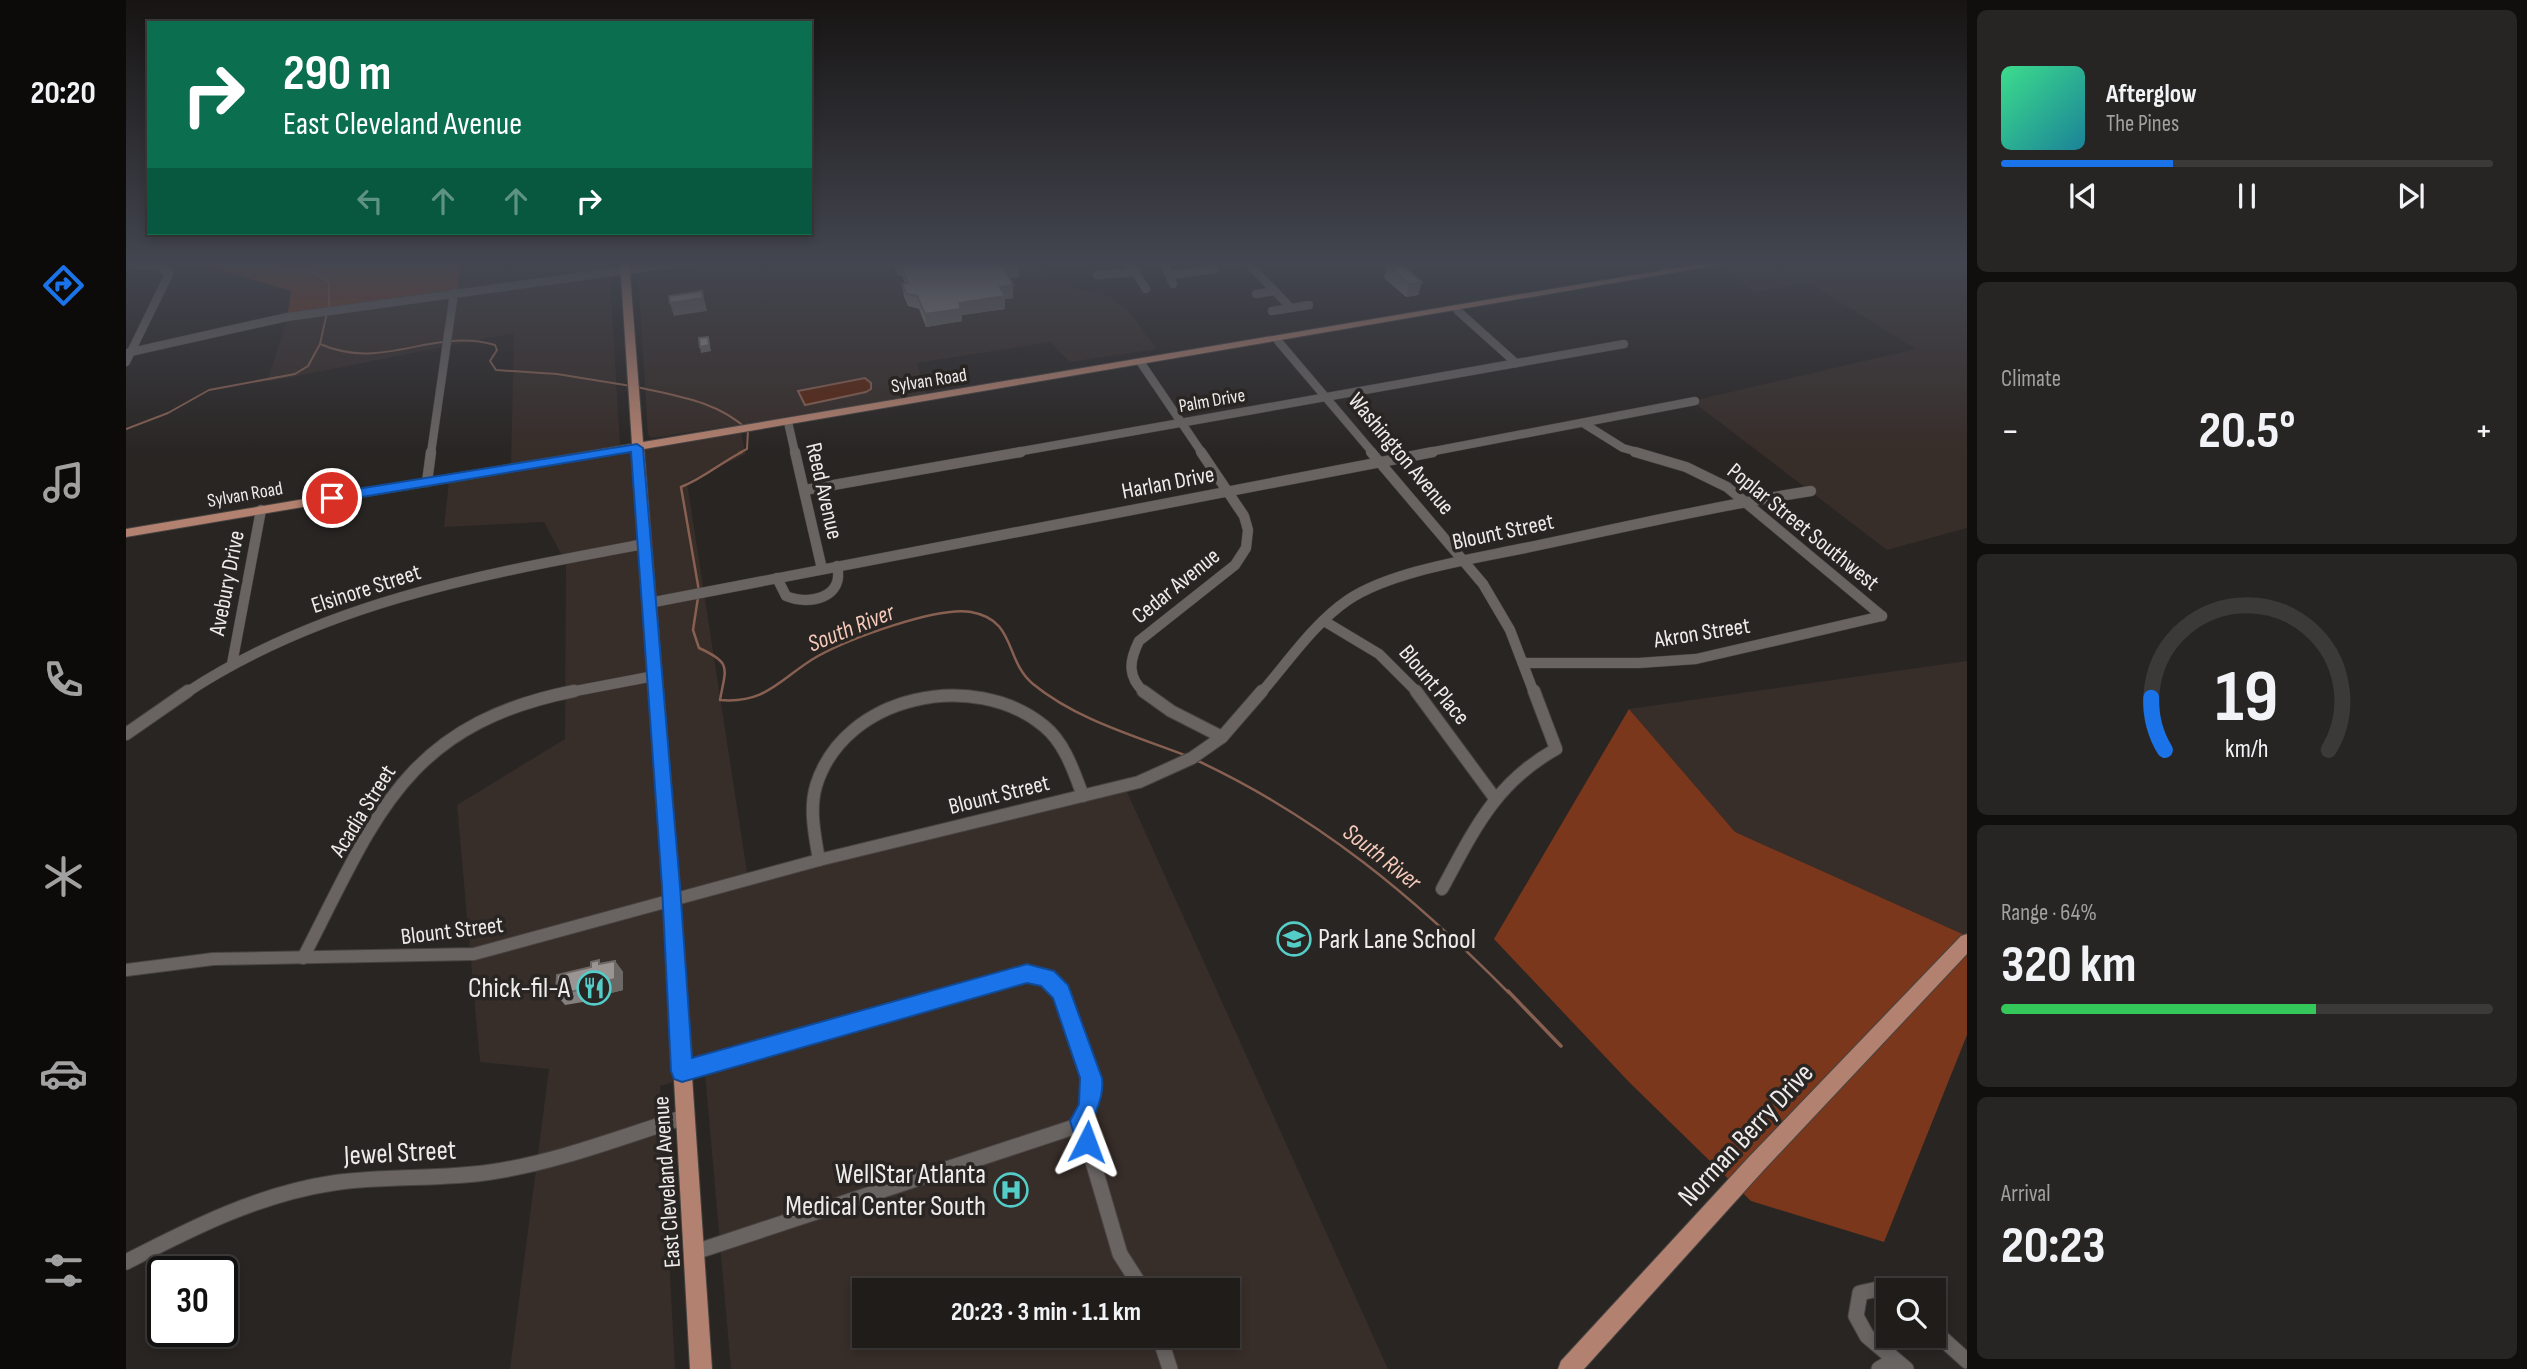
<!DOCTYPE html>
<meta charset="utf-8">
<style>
:root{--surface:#1f1c1a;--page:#272523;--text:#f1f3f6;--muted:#a1a1a2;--line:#3c3a39;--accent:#1a73e8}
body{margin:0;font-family:"Sofia Sans Condensed",sans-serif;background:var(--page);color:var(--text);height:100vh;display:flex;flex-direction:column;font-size:26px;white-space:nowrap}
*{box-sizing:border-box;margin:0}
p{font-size:23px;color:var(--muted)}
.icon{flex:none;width:38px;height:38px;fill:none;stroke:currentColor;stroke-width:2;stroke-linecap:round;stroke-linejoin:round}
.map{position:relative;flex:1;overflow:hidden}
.sheet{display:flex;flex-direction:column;gap:10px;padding:10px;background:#110f0e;width:560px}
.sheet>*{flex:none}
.banner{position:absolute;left:21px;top:21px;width:665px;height:214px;border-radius:0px;box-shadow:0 4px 10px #0003,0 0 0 2px var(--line);background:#0b6e4f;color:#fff;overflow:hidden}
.fabs{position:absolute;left:1750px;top:1278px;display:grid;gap:14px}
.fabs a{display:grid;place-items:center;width:70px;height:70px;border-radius:0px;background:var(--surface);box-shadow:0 4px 10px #0003,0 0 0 2px var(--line);font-size:35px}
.speed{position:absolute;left:21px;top:1256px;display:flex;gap:14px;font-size:35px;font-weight:700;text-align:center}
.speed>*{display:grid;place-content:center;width:91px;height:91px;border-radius:50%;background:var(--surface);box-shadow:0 4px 10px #0003,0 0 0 2px var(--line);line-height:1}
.speed .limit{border:4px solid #111;border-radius:10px;background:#fff;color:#111}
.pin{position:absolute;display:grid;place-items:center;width:60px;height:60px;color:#fff;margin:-30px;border:4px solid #fff;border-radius:50%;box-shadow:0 2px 7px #0007}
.me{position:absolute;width:77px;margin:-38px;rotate:3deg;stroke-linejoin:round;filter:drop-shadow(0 0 5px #0008)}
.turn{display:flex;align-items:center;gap:24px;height:147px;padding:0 21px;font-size:32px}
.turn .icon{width:91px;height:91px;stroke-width:2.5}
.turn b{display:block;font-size:49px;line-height:60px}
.lanes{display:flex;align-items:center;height:66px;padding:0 21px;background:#0003;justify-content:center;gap:35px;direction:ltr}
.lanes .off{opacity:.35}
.big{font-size:52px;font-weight:700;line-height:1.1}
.sheet .tile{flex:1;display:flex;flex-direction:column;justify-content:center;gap:10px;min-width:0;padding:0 24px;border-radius:10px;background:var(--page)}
.sheet .dial{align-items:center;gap:0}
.dial svg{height:182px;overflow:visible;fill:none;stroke:var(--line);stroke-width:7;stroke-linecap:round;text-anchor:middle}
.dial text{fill:var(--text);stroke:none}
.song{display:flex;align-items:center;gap:21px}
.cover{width:84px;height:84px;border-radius:10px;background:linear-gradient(135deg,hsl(150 70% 55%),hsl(190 70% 35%))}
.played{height:7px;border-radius:4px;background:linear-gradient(90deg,var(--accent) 35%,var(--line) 35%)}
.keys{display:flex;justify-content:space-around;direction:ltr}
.heat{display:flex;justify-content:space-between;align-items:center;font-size:38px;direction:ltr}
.charge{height:10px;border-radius:5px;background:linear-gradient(90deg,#34c759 64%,var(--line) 0)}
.trip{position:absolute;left:726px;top:1278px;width:388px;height:70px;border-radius:0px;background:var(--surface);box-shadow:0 4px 10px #0003,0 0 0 2px var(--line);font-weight:700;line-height:70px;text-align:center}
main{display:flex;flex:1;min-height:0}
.tabs{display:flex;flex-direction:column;width:126px;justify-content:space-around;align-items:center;background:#0c0b0a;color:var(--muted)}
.tabs .icon{width:49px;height:49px}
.tabs .current{color:var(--accent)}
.tabs b{font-size:32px;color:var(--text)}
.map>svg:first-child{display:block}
</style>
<main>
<nav class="tabs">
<b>20:20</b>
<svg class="icon current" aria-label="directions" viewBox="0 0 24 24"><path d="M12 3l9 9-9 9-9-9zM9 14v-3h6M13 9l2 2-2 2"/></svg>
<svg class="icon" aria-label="music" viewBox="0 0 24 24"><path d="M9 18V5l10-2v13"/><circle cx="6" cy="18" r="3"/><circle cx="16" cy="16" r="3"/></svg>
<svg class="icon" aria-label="phone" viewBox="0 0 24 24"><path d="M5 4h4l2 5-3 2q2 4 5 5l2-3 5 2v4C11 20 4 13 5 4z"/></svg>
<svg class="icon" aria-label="climate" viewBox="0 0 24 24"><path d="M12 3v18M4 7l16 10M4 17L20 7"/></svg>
<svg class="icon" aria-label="car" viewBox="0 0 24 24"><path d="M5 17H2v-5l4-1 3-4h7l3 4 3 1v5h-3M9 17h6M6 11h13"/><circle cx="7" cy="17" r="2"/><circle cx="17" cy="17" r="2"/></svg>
<svg class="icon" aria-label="filters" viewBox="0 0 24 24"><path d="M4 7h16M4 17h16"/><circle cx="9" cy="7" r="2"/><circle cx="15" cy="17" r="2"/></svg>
</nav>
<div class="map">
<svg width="1841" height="1369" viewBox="0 0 1841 1369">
<rect width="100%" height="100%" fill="#292523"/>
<g fill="#372d29" fill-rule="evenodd">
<path d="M 335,261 L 483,261 L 494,445 L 385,464 L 388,333 L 141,382 L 161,319 L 331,296 Z"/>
<path d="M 588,261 L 914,261 L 932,280 L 948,288 L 985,298 L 1001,309 L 1031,349 L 944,362 L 924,342 L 791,363 L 801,395 L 526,438 L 522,435 L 512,273 Z"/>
<path d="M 1582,261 L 1841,261 L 1841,528 L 1761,550 L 1566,401 L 1790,349 L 1682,282 L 1629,292 Z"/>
<path d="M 615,433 L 620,454 L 561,482 L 623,885 L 997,783 L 1262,1369 L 605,1369 L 579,1073 L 534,1086 L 549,1369 L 384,1369 L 423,1069 L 354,1062 L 331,805 L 439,739 L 440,563 L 418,522 L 318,527 L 323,482 ZM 738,1290 L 1102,1290 L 1102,1335 L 738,1335 Z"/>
<path d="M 1841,661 L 1841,936 L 1609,832 L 1503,709 Z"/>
</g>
<g fill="#7b371c">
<path d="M 87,261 L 335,261 L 331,296 L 161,319 L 165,291 L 87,268 Z"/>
<path d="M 1503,709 L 1609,832 L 1841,936 L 1841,1035 L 1758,1242 L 1625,1201 L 1504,1083 L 1368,939 Z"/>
</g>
<path fill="#5b250f" stroke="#876051" stroke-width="2" d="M 739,378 L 745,383 L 745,389 L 740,392 L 679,405 L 672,391 Z"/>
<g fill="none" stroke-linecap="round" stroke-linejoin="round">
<g stroke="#876051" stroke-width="2">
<path d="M 150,261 L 154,271 L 183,270 L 203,282 L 203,304 L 194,344"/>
<path d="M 194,344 C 258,372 304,327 369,345 L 371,350 L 364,361 L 370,370 L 431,374 L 505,386"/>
<path d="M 511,387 C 551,396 591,401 622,430 L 621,449 L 613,453"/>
<path d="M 0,429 L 42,413 L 83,390 L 169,374 L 182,366 L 194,344"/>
</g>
<g stroke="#876051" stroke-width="2.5">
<path d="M 616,452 C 594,463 578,478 555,487 L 573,591 L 567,630 L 573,648 C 606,663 600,667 594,700 C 642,704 655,677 692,656 C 723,639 811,606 845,612 C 891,620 878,660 907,684 C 951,720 1009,736 1061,756"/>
<path d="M 1070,760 C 1194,818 1288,897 1383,993"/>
</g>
<path stroke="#876051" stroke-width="3.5" d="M 1382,991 L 1435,1046"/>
<defs>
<g id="minor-far3">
<path d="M 1002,261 L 1020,289"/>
<path d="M 1037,261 L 1047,284"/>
<path d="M 1120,261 L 1165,308"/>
<path d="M 0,264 L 33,265 L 43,274 L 0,362"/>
<path d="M 1100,264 L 1118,261"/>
<path d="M 971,275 L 1010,272"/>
<path d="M 1043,275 L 1089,269"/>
<path d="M 1130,294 L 1149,291"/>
<path d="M 1146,311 L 1183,305"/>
<path d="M 1332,311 L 1390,363"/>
<path d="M 1152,341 L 1247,453"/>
<path d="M 0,353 L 161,317 L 566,261"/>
<path d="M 1015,363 L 1076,453"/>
<path d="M 662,422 L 669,453"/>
<path d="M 1457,423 L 1497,448 L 1515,453"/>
<path d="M 305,453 L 328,293"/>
<path d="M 885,453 L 1498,344"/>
<path d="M 1298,453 L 1569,401"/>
</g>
<g id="minor-far2">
<path d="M 669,452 L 696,569"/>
<path d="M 1245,452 L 1357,584 L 1384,630 L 1408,693"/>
<path d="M 1509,452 L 1560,467 L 1601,487 L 1756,616"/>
<path d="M 301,482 L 305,452"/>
<path d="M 679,490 L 895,452"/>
<path d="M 651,578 L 660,596 C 684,606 719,597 711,566"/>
<path d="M 523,603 L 1307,452"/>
<path d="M 1198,621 L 1253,654 L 1292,693"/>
<path d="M 1398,663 L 1513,663 L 1570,659 L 1756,616"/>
<path d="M 106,664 L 135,510"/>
<path d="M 60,693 C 198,602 358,574 518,544"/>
<path d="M 439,693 L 528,676"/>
<path d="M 1019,693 C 1001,677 1003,661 1013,641 L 1109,565 L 1120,548 L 1122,530 L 1118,516 L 1075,452"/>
<path d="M 1135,693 C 1162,662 1188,623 1222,600 C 1265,571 1347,559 1399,548 C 1494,528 1589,506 1685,491"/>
</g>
<g id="minor-far1">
<path d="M 1017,691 L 1045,711 L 1096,737"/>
<path d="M 1290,691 L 1368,797"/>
<path d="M 0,734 L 62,691"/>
<path d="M 693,860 C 689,836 683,810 690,786 C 718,694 849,669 918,726 C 939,743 948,772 957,796"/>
<path d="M 1316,889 C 1348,830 1369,783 1430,749 L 1408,691"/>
<path d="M 177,958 C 249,819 277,725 448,691"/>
<path d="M 0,970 L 87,959 L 348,954 L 693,860 L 1013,782 L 1066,758 L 1096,737 L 1136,691"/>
<path d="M 830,993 C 866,983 907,959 935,993"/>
</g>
<g id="minor">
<path d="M 556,1071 L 836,991"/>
<path d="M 955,1121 L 994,1254 L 1017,1290"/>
<path d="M 569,1252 L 948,1127 L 959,1114 L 967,1092 L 934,991"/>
<path d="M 0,1262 C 66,1228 133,1194 207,1183 C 259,1175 313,1180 365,1172 C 432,1162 495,1137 559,1117"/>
<path d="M 1762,1294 L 1752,1289 L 1734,1293 L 1730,1316 L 1741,1336 L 1780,1369"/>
<path d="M 1808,1331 L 1841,1361"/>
<path d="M 1033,1335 L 1044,1369"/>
<path d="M 1753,1369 L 1768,1360"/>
</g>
<g id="major">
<path d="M 494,261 L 503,261 L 517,442 L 1592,261 L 1615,261 L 518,449 L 554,900 L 586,1369 L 564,1369 L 538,900 L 507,451 L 0,537 L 0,529 L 506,444 Z"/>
<path d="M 1841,934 L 1841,954 L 1636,1172 L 1458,1369 L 1432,1369 L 1435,1361 L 1622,1158 L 1835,936 Z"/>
</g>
</defs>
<use href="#minor-far3" stroke="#474341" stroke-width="9"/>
<use href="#minor-far2" stroke="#474341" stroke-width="11"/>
<use href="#minor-far1" stroke="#474341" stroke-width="14"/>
<use href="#minor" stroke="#474341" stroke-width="17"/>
<use href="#major" stroke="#474341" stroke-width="2"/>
<use href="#minor-far3" stroke="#696462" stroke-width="8"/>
<use href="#minor-far2" stroke="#696462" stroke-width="10"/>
<use href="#minor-far1" stroke="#696462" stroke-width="12"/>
<use href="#minor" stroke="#696462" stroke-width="15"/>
<use href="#major" fill="#b3816f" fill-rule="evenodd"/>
</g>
<g fill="#847f7e">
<path d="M 767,261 L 892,261 L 893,277 L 883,278 L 887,285 L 887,298 L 879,299 L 879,309 L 836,315 L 836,321 L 800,327 L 793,309 L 782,306 L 778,297 L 776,284 L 779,283 L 776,276 L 772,276 Z"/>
<path d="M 1261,265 L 1296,282 L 1292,295 L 1280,297 L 1258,278 Z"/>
<path d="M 489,961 L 497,972 L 497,990 L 481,994 L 481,998 L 439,1005 L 430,994 L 465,967 Z"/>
</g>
<g fill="#6c6866">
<path d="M 774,263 L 776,276 L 772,276 L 771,264 Z"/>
<path d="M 893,264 L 893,277 L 877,279 L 877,266 Z"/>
<path d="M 1296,282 L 1292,295 L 1280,297 L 1283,284 Z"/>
<path d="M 887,285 L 887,298 L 879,299 L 879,309 L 836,315 L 836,321 L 800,327 L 799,314 L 874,287 Z"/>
<path d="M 576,291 L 581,311 L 548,316 L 544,303 Z"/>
<path d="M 582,337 L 585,351 L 575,353 L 574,347 Z"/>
<path d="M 489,961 L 497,972 L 497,990 L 481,994 L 481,998 L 473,987 L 473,983 Z"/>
</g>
<g fill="#9a9492" stroke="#6c6866" stroke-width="2">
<path d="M 770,261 L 892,261 L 893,264 L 877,266 L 887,285 L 874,287 L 879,296 L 833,303 L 835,309 L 799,314 L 791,296 L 781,294 L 776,284 L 782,283 L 774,263 L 771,264 Z"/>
<path d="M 1274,263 L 1296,282 L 1283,284 L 1261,265 Z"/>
<path d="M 576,291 L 577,298 L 544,303 L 543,296 Z"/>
<path d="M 582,337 L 583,345 L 574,347 L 573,338 Z"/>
<path d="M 473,960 L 473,964 L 489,961 L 489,979 L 473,983 L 473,987 L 430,994 L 431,975 L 465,967 L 465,962 Z"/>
</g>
<linearGradient id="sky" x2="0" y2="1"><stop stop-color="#171413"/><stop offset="0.58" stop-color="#434650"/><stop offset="1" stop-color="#434650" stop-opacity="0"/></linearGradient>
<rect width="1841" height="453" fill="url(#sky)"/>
<path fill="#1a73e8" stroke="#114b97" stroke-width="2" d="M 511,444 L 517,448 L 554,886 L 566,1058 L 901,964 L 928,971 L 942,985 L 976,1078 C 978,1097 971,1105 967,1122 C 965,1131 973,1139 968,1149 L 961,1153 L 953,1149 L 944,1121 L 953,1104 L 954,1078 L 927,998 L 915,986 L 901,983 L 556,1082 L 548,1079 L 545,1071 L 536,886 L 505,452 L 206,502 L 199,498 L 206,493 Z"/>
<defs>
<symbol id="school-ring" viewBox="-11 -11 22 22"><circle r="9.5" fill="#292523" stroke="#54cdc8" stroke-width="1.5"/><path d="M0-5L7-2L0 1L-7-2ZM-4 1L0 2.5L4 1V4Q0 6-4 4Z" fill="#54cdc8"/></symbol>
<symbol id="restaurant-ring" viewBox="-11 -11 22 22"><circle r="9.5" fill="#292523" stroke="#54cdc8" stroke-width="1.5"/><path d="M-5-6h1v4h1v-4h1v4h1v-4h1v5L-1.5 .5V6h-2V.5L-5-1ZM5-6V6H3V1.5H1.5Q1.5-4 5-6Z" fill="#54cdc8"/></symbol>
<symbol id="hospital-ring" viewBox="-11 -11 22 22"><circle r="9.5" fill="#292523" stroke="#54cdc8" stroke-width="1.5"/><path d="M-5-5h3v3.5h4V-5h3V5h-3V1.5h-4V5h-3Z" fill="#54cdc8"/></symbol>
</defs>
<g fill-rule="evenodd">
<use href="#school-ring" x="1149" y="920" width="38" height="38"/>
<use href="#restaurant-ring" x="449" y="969" width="38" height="38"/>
<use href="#hospital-ring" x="866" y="1171" width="38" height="38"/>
</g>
<g text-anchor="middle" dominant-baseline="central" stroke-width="7" stroke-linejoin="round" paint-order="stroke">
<g font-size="19" fill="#eeebea" stroke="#292523">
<text transform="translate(803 381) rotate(-9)">Sylvan Road</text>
<text transform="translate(1086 401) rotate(-10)">Palm Drive</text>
<text transform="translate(119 495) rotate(-10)">Sylvan Road</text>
</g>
<g font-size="23" fill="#eeebea" stroke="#292523">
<text transform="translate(1275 454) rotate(50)">Washington Avenue</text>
<text transform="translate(1042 483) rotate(-11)">Harlan Drive</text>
<text transform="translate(698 491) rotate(77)">Reed Avenue</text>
<text transform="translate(1677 527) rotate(39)">Poplar Street Southwest</text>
<text transform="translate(1377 532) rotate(-12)">Blount Street</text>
<text transform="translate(101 583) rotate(-79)">Avebury Drive</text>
<text transform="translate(1050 586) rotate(-39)">Cedar Avenue</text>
<text transform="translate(240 589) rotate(-18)">Elsinore Street</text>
<text transform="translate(1576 633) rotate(-9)">Akron Street</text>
<text transform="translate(1308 685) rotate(50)">Blount Place</text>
<text transform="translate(873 795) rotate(-14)">Blount Street</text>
<text transform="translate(237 811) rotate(-58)">Acadia Street</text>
<text transform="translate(326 931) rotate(-7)">Blount Street</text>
<text transform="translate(541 1182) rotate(-94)">East Cleveland Avenue</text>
</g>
<g font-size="24" font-style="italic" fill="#f6caba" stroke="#292523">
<text transform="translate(725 628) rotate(-22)">South River</text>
<text transform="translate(1256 857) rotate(38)">South River</text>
</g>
<g font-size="28" fill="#eeebea" stroke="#292523" text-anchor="end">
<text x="1192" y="939" text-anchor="start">Park Lane School</text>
<text x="444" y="988">Chick-fil-A</text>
<text x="860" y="1174">WellStar Atlanta<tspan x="860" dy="32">Medical Center South</tspan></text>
</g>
<g font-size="28" fill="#eeebea" stroke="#292523">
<text transform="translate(1620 1135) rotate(-47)">Norman Berry Drive</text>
<text transform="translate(274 1153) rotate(-3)">Jewel Street</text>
</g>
</g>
</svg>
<div class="fabs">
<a><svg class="icon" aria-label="search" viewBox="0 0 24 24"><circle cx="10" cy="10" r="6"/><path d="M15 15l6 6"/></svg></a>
</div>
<div class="speed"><div class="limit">30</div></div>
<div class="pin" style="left:206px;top:498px;background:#d93025"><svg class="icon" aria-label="arrive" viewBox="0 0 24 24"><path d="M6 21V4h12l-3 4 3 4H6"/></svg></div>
<svg class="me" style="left:961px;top:1142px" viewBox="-20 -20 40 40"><path d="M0-17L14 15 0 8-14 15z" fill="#1a73e8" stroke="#fff" stroke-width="4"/></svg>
<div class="trip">20:23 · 3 min · 1.1 km</div>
<div class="banner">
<div class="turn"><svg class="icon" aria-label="right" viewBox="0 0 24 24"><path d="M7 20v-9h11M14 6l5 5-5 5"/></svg><div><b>290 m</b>East Cleveland Avenue</div></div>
<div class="lanes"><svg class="icon off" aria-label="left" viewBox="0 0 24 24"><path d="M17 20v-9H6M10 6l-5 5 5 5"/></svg><svg class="icon off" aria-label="ahead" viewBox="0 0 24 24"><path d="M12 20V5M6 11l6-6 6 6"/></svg><svg class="icon off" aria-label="ahead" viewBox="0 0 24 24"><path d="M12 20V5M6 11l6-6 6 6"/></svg><svg class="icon" aria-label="right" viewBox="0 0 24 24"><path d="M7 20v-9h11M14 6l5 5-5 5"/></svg></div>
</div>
</div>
<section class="sheet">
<div class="tile">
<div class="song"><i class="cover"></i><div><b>Afterglow</b><p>The Pines</p></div></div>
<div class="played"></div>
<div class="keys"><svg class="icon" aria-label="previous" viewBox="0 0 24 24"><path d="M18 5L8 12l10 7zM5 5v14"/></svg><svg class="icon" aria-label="pause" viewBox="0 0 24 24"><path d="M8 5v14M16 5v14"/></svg><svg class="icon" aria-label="next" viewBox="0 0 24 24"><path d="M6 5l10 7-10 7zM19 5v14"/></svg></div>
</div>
<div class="tile"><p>Climate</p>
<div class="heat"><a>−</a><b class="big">20.5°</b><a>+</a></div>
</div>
<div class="tile dial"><svg viewBox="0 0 100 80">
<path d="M14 69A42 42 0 1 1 86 69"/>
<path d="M14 69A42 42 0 0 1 8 46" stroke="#1a73e8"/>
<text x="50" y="56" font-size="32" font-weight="700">19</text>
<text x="50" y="72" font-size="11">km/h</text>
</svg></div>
<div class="tile"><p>Range · 64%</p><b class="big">320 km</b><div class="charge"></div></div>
<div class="tile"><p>Arrival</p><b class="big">20:23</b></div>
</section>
</main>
